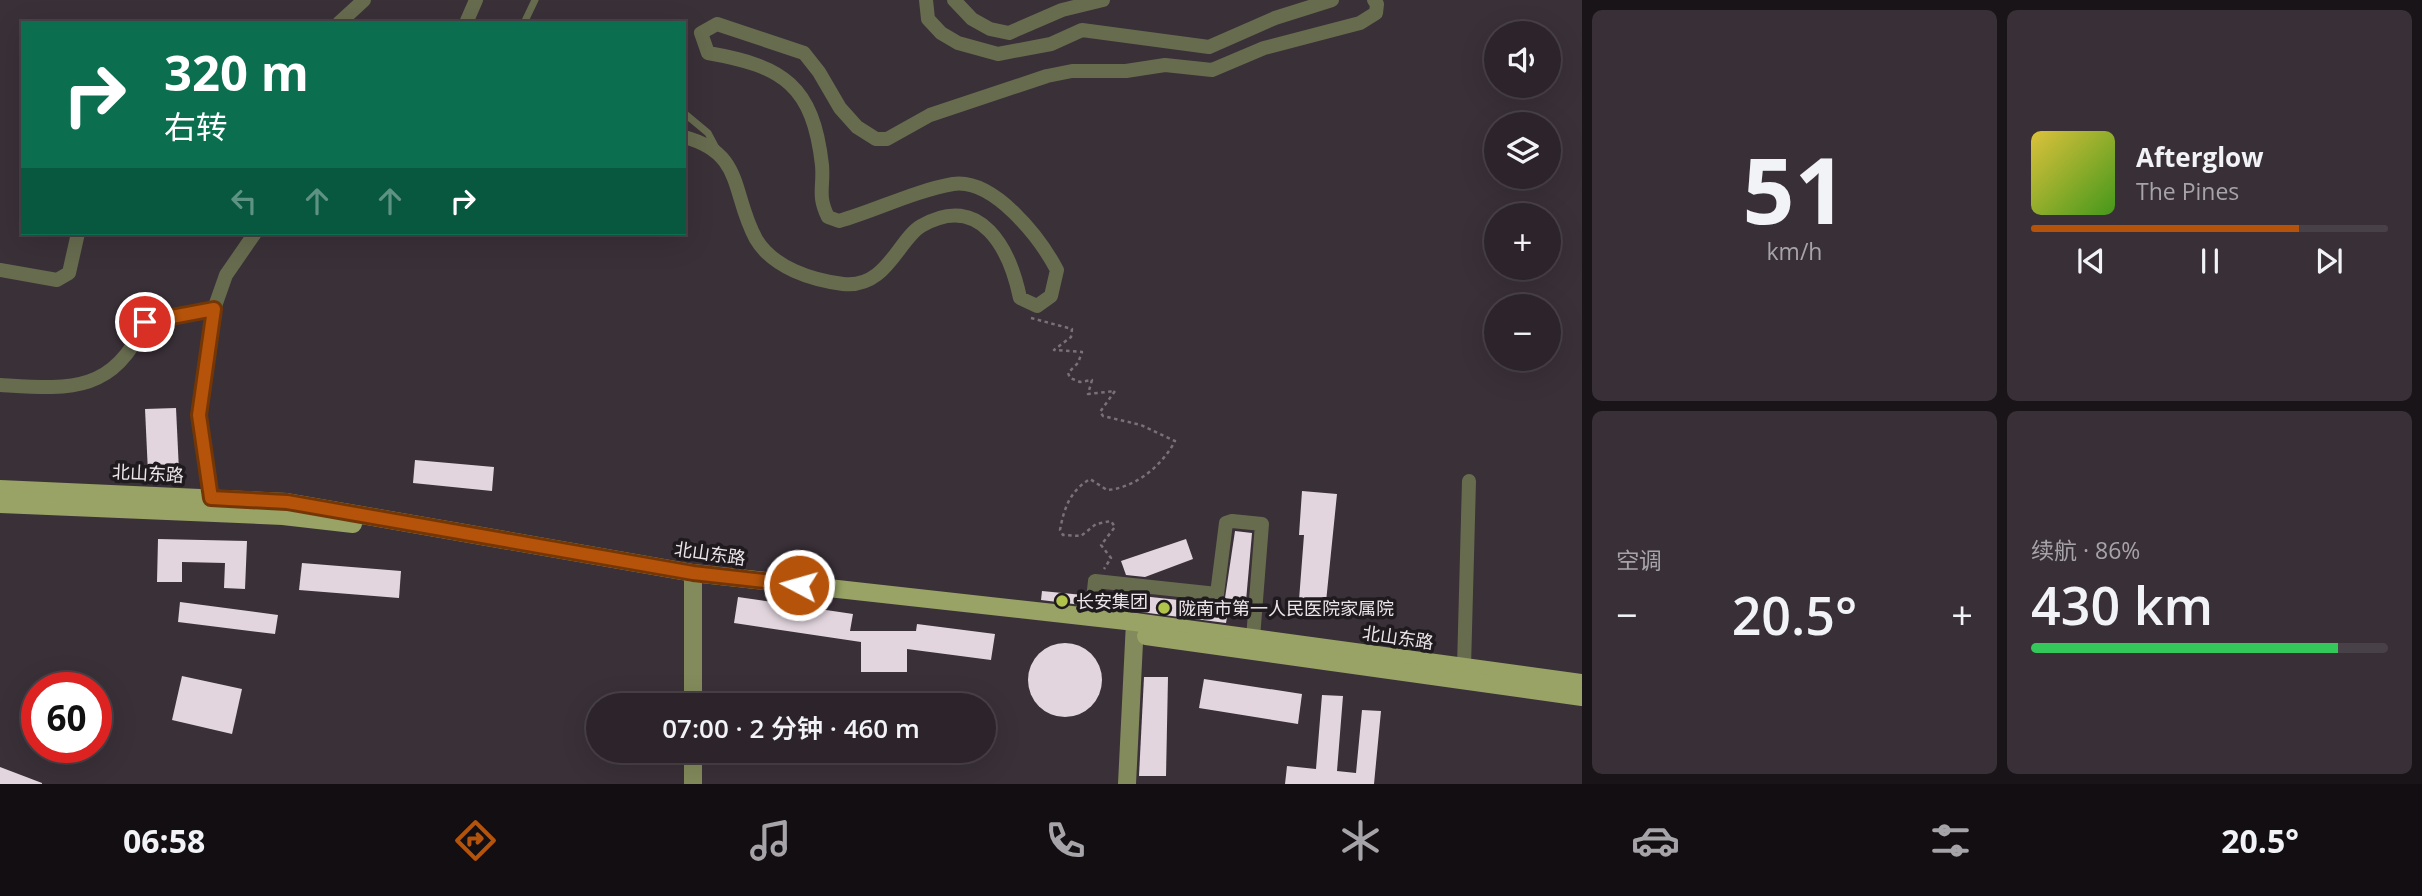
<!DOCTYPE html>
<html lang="zh">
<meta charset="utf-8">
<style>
:root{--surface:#2c242a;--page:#383036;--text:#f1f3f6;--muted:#a6a4a8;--line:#484147;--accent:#b45309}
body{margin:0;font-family:"Open Sans","Noto Sans SC",sans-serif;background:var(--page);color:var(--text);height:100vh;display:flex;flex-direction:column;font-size:26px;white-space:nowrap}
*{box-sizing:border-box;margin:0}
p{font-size:23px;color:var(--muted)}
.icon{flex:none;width:38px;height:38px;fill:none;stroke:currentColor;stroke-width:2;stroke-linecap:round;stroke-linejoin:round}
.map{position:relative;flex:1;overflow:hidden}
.details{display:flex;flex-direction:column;gap:10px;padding:10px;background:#181417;width:840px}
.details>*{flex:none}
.top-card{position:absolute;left:21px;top:21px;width:665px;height:214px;border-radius:0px;box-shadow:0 7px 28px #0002,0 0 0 2px var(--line);background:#0b6e4f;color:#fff;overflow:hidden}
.controls{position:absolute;left:1484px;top:21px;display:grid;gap:14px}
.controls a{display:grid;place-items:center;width:77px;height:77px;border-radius:50%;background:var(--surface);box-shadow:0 7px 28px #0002,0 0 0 2px var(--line);font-size:35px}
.speed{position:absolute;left:21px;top:672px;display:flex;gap:14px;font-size:35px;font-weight:700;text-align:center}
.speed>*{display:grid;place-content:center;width:91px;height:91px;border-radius:50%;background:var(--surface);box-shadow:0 7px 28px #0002,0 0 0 2px var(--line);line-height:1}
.speed .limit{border:10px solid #d22;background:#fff;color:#111}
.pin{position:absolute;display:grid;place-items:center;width:60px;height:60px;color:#fff;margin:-30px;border:4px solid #fff;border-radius:50%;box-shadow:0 2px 7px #0007}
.me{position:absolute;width:77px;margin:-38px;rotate:276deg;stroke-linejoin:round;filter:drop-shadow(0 0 5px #0008)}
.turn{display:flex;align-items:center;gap:24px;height:147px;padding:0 28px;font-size:32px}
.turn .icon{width:91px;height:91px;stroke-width:2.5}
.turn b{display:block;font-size:49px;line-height:60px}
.lanes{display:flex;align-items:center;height:66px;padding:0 28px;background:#0003;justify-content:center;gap:35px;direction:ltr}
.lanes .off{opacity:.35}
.big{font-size:52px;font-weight:600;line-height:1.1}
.details .widget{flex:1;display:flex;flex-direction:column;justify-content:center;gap:10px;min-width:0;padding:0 24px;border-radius:10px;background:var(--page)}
.details .dial{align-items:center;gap:0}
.dial b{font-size:91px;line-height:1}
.song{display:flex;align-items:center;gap:21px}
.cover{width:84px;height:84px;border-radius:10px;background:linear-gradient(135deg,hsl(50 70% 55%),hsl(100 70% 35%))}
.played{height:7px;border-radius:4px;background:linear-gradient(90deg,var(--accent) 75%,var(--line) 75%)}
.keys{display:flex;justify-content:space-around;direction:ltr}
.heat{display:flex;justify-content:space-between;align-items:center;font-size:38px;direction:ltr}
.charge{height:10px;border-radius:5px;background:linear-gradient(90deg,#34c759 86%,var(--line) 0)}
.details .tiles{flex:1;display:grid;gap:10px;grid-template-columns:repeat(2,1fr)}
.trip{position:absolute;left:586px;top:693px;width:410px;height:70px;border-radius:35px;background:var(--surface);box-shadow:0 7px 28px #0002,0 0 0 2px var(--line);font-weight:600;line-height:70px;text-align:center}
.tabs{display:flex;height:112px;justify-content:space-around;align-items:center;background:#120e11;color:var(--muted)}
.tabs .icon{width:49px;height:49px}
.tabs .active{color:var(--accent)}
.tabs b{font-size:32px;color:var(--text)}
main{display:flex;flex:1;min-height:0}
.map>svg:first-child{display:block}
</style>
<main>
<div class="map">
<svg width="1582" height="784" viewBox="0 0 1582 784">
<rect width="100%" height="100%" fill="#3a3038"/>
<g fill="#e2d5de">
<path d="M 176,408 L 179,471 L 148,473 L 145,409 Z"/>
<path d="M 415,460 L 494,467 L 492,491 L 413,483 Z"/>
<path d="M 1302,491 L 1337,494 L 1326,602 L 1299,600 L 1304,535 L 1299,535 Z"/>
<path d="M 1235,531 L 1252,533 L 1246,601 L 1225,598 Z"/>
<path d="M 158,539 L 247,541 L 245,589 L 224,588 L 225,563 L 182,562 L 182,582 L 157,582 Z"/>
<path d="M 1186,539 L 1193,559 L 1145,577 L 1126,575 L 1121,561 Z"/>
<path d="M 302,563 L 401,571 L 399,598 L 299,590 Z"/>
<path d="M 1042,591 L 1083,595 L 1082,605 L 1041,600 Z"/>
<path d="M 1104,592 L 1216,604 L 1230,600 L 1226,623 L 1102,607 Z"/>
<path d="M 738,597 L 853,614 L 850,631 L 916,631 L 917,624 L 995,634 L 991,660 L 907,649 L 907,672 L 861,672 L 861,642 L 734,623 Z"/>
<path d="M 180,602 L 278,615 L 275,634 L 178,622 Z"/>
<circle cx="1065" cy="680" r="37"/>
<path d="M 182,676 L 242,689 L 232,734 L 172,720 Z"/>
<path d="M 1144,677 L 1168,677 L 1166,776 L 1139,776 Z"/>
<path d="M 1204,679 L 1302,694 L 1298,724 L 1199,708 Z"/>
<path d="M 1322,695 L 1343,696 L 1337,771 L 1356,773 L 1362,710 L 1381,711 L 1374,784 L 1285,784 L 1287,766 L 1316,769 Z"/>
<path d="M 863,751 L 903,751 L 904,760 L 863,763 Z"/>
<path d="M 0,767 L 42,783 L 42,784 L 0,784 Z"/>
</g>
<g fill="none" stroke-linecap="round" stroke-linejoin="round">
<path stroke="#7a7178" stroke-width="2.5" stroke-dasharray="3.5 3.5" stroke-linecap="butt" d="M 1031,318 L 1072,329 L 1071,337 L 1054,350 L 1082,352 L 1078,363 L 1068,373 L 1070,378 L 1080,382 L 1092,380 L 1088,394 L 1115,391 L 1100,412 L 1103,416 L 1141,425 L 1175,441 C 1162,466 1135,488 1107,490 L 1090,479 C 1070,491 1064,508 1060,530 L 1063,535 L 1081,536 L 1096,524 L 1111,521 L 1115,527 L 1101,545 L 1111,558 L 1104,569"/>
<g stroke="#676c4f" stroke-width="7">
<path d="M 524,23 L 535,0"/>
<path d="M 684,113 L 708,133 L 717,150"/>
</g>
<g stroke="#676c4f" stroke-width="14">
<path d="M 926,0 L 928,19 L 941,33 L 958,43 L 998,54 L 1051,44 L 1082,30 L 1209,47 L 1275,18 L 1332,0"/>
<path d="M 954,0 L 972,19 L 990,29 L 1009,33 L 1062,10 L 1103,0"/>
<path d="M 339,23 L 364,0"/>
<path d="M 466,23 L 476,0"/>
<path d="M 684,137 C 745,153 731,194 756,239 C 773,268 812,280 843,284 C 886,289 898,240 921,226 C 981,191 1010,250 1020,298 L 1037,306 L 1051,296 L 1057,270 C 1040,238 994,178 953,184 C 914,191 877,210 839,221 L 828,217 C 817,195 824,187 822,165 C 813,85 783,66 708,53 L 701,33 L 717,24 L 804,53 L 819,72 L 840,108 L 857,127 L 876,139 L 887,139 L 930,115 L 1047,76 L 1072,71 L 1126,71 L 1165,65 L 1212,70 L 1264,48 L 1360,23 L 1376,13 L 1377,4 L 1374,0"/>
<path d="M 0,270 L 57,280 L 69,273 L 78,233"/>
<path d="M 0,385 C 68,389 113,395 145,322 L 214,309"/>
<path d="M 211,498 L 199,415 L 214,309 L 226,275 L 255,233"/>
<path d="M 1091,617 L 1095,581 L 1217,594 L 1226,523 L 1232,521 L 1262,524 L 1253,638"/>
<path d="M 1464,667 L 1469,481"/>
</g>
<g stroke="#838b5c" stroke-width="18">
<path d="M 693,705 L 693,573"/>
<path d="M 693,784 L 693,751"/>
<path d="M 1127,784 L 1135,622"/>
</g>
<g stroke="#98a365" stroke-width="18">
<path d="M 0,489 L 287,502 L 693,573 L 1135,622 L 1582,683"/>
<path d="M 0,504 L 283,516 L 353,524"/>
<path d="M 1146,636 L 1582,697"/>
</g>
</g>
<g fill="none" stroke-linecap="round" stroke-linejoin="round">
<defs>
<path id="route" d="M 145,322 L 214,309 L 199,415 L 211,498 L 287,502 L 693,573 L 799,585"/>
</defs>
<use href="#route" stroke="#753606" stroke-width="18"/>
<use href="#route" stroke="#b45309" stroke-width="12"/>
</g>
<g fill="#b2c34c" stroke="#1e1a1d" stroke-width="2.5">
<circle cx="1062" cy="601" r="7"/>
<circle cx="1164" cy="608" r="7"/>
</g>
<g text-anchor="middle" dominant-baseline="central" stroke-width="7" stroke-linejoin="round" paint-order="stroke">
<g font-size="18" fill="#ece5ea" stroke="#1e1a1d">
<text transform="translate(148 473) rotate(3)">北山东路</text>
<text transform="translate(710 553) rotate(8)">北山东路</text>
<text transform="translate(1398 637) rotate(8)">北山东路</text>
</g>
<g font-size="18" fill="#ece5ea" stroke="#1e1a1d" text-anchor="start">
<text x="1076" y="601">长安集团</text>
<text x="1178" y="608">陇南市第一人民医院家属院</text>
</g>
</g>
</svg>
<div class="controls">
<a><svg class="icon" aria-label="sound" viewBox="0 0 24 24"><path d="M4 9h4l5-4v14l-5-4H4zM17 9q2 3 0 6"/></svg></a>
<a><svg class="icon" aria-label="layers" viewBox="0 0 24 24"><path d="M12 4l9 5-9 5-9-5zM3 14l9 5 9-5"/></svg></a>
<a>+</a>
<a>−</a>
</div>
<div class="speed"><div class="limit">60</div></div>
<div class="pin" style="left:145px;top:322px;background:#d93025"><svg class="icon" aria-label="arrive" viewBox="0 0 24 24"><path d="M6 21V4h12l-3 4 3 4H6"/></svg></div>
<svg class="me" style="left:799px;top:585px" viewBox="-20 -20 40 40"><circle r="17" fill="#b45309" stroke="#fff" stroke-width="3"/><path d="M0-11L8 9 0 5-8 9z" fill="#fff"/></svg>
<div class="trip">07:00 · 2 分钟 · 460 m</div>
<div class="top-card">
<div class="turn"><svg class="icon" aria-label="right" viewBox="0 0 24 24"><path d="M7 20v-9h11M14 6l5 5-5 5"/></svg><div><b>320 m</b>右转</div></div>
<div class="lanes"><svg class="icon off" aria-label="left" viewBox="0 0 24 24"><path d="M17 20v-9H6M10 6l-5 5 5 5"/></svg><svg class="icon off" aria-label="ahead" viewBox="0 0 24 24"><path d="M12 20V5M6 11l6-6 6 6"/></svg><svg class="icon off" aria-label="ahead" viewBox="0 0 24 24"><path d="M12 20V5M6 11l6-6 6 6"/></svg><svg class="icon" aria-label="right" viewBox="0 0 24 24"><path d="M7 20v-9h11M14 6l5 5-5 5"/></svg></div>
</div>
</div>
<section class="details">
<div class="tiles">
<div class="widget dial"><b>51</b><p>km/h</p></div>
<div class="widget">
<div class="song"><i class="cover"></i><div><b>Afterglow</b><p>The Pines</p></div></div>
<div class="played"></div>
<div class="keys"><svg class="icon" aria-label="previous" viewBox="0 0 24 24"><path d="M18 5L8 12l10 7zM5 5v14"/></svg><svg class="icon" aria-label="pause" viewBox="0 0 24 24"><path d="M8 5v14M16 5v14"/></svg><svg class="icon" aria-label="next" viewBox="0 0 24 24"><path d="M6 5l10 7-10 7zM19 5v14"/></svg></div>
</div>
<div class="widget"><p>空调</p>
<div class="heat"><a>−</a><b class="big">20.5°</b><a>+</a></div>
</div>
<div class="widget"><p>续航 · 86%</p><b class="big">430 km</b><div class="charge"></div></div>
</div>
</section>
</main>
<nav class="tabs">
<b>06:58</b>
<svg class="icon active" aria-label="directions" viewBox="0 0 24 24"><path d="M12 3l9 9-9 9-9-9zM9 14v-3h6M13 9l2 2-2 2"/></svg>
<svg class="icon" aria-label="music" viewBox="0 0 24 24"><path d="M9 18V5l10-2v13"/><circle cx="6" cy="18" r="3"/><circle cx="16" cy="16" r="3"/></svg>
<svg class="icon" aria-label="phone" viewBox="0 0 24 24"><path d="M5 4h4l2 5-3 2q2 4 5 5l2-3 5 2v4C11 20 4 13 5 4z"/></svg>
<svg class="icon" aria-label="climate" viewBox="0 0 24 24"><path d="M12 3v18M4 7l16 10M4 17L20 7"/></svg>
<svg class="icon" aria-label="car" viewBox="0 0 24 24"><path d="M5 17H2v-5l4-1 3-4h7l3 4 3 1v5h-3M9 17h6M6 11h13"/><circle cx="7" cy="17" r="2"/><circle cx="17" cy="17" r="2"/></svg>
<svg class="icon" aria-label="filters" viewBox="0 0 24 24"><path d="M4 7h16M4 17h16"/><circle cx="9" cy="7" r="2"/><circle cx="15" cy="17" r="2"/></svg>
<b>20.5°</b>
</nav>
